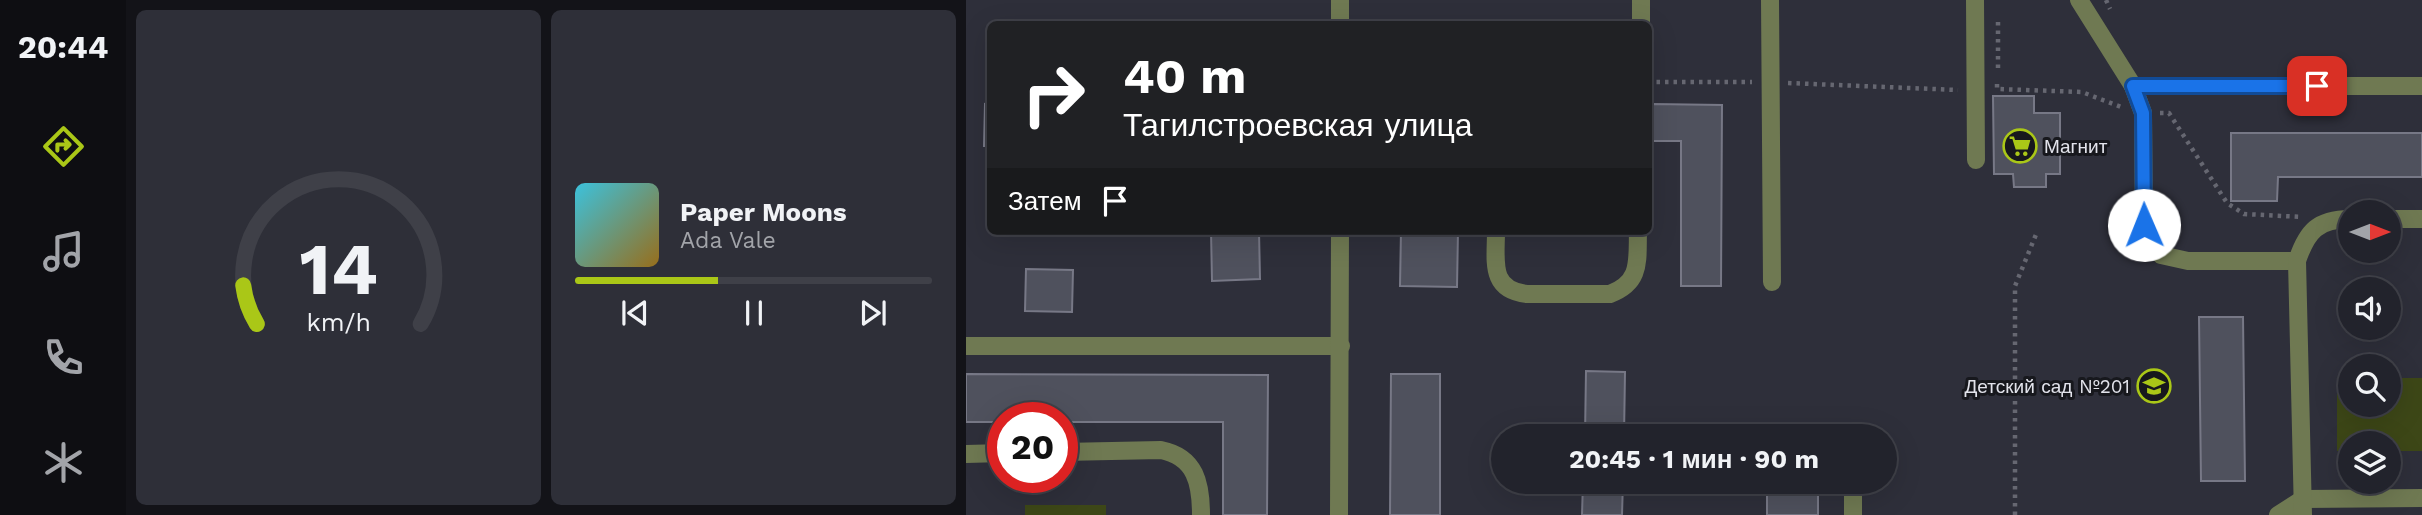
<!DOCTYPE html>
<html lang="ru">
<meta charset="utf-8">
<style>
:root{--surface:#22232c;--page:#2e2f38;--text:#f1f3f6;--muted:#a2a4a9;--line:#3f4048;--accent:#aac717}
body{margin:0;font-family:"Work Sans",sans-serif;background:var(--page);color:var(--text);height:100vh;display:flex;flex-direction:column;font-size:26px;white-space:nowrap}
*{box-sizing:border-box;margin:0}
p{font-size:23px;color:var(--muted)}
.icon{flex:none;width:38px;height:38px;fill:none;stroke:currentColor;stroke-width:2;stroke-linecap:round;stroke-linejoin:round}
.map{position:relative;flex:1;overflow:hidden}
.side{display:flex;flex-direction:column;gap:10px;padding:10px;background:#131318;width:840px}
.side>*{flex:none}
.hud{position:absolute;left:21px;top:21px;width:665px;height:214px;border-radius:10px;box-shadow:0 7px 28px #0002,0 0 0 2px var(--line);background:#202124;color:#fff;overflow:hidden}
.needle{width:46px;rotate:90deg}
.fabs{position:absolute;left:1372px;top:200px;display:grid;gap:14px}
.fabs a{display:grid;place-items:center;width:63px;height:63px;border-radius:50%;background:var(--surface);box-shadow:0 7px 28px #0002,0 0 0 2px var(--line);font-size:35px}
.speed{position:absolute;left:21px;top:402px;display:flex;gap:14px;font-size:35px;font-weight:700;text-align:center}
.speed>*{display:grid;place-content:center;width:91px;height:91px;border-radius:50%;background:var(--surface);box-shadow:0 7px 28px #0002,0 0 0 2px var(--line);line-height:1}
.speed .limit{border:10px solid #d22;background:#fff;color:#111}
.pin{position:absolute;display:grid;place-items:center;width:60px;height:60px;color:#fff;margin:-30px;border-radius:14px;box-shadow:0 4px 10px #0006}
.me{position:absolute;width:77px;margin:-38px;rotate:359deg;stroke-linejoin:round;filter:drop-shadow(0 0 5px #0008)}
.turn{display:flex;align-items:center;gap:24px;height:147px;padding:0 21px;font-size:32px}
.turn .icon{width:91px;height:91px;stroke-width:2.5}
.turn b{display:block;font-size:49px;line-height:60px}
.then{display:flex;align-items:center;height:66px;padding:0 21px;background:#0003;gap:14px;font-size:26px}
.side .card{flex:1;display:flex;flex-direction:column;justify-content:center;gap:10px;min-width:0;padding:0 24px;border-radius:10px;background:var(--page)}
.side .dial{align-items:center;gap:0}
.dial svg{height:182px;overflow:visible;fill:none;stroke:var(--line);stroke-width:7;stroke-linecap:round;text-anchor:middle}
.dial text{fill:var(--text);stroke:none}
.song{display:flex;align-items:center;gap:21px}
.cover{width:84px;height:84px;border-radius:10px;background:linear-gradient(135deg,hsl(190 70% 55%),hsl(40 70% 35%))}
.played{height:7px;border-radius:4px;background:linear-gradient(90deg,var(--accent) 40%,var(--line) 40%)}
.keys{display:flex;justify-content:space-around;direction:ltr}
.side .tiles{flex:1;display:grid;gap:10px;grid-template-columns:repeat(2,1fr)}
.trip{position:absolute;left:525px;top:424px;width:406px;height:70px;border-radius:35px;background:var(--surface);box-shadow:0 7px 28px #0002,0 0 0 2px var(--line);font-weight:700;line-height:70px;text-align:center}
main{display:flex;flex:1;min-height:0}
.tabs{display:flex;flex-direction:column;width:126px;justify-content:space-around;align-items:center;background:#0e0e12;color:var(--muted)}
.tabs .icon{width:49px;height:49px}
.tabs .on{color:var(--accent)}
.tabs b{font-size:32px;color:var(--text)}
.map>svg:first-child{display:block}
</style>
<main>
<nav class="tabs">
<b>20:44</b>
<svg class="icon on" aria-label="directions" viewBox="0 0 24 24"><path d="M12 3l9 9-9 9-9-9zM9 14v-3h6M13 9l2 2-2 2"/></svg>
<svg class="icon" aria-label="music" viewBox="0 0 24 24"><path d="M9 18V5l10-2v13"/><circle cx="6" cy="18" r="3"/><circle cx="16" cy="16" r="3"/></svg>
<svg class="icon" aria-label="phone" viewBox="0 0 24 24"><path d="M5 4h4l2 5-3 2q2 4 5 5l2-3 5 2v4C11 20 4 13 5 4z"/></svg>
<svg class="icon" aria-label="climate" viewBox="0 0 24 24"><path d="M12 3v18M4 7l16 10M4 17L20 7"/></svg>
</nav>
<section class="side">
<div class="tiles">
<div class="card dial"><svg viewBox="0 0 100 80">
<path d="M14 69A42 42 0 1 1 86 69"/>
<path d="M14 69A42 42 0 0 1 8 52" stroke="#aac717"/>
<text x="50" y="56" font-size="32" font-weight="700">14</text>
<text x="50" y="72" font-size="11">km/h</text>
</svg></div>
<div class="card">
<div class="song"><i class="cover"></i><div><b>Paper Moons</b><p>Ada Vale</p></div></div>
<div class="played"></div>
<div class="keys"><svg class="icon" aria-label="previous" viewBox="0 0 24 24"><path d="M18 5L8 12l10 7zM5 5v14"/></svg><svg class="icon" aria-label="pause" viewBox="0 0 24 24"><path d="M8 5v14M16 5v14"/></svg><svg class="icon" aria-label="next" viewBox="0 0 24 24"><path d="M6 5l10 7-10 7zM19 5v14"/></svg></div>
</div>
</div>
</section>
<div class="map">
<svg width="1456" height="515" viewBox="0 0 1456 515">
<rect width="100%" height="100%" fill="#2e2f3a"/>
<g fill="#3d4717">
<path d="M 1371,377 L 1384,378 L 1384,404 L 1423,404 L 1423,378 L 1456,378 L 1456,451 L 1423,451 L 1423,443 L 1384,443 L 1384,451 L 1371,451 Z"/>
<rect x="59" y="505" width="81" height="10"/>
</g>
<g fill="#4f515d" stroke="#777886" stroke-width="2">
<path d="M 1027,96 L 1068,96 L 1068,113 L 1094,113 L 1094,174 L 1080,174 L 1080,187 L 1048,187 L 1047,174 L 1028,174 Z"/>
<path d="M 19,104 L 24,105 L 24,146 L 18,146 Z"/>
<path d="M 687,104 L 756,105 L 755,286 L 715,286 L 715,141 L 687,141 Z"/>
<path d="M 1265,133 L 1456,133 L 1456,177 L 1312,177 L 1311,201 L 1265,201 Z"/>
<path d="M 245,231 L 293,231 L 294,279 L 246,281 Z"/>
<path d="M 435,231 L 492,231 L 491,287 L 434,286 Z"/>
<path d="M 60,269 L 107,270 L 106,312 L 59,311 Z"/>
<path d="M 1233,317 L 1277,317 L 1279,481 L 1235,481 Z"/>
<path d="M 620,371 L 659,372 L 658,436 L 619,436 Z"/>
<path d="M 0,374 L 302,375 L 301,515 L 257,515 L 257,422 L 96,422 L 96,418 L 37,418 L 37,422 L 0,422 Z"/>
<path d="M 425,374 L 474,374 L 474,515 L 424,515 Z"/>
<path d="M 617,481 L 657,481 L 656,515 L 616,515 Z"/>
<rect x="801" y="481" width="51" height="34"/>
</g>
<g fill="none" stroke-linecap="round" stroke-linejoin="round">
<g stroke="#666771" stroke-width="4.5" stroke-dasharray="3.5 5" stroke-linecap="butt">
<path d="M 1140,0 L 1144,9"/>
<path d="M 1032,68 L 1032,17"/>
<path d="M 682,82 L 786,82"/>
<path d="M 822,83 L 992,90"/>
<path d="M 1031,84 L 1031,89 L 1116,92 L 1155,107"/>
<path d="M 1194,113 L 1203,113 L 1261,203 L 1278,214 L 1336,217"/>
<path d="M 1049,515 L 1049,286 L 1071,232"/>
</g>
<g stroke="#6f7952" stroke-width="18">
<path d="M 804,0 L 806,282"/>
<path d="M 1009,0 L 1010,160"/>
<path d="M 1113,0 L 1167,86 L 1456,86"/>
<path d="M 374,24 L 374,0"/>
<path d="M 675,24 L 675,0"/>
<path d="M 1167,86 L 1177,113 L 1178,225 L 1185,241 L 1195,255 L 1222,261 L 1331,261"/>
<path d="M 1423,219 L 1456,219"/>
<path d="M 530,231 C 530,261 523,290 561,294 L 644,294 C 676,282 671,260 672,231"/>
<path d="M 0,346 L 375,346"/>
<path d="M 894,436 L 899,432"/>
<path d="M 96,452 L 195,450 C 230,457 235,484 235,515"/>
<path d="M 0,454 L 37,453"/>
<path d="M 887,481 L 887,515"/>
<path d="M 373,515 L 374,231"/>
<path d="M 1312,515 L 1337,499 L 1456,498"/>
<path d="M 1337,515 L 1331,261 C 1341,231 1352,219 1384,219"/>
</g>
</g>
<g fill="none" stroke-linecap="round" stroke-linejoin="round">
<defs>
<path id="route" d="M 1178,225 L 1177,113 L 1167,86 L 1351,86"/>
</defs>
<use href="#route" stroke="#114b97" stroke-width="18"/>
<use href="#route" stroke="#1a73e8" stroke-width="12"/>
</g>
<defs>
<symbol id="supermarket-ring" viewBox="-11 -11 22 22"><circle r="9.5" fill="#17181d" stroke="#aac717" stroke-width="1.5"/><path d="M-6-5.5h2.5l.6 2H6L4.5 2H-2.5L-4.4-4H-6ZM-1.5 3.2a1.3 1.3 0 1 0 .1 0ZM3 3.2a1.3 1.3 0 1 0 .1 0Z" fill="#aac717"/></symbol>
<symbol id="school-ring" viewBox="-11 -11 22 22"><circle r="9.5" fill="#17181d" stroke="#aac717" stroke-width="1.5"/><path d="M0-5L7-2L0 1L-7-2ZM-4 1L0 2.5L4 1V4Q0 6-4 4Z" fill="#aac717"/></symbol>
</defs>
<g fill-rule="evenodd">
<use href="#supermarket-ring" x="1035" y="127" width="38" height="38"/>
<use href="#school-ring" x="1169" y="367" width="38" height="38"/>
</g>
<g text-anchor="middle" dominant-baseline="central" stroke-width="6" stroke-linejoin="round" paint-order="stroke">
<g font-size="19" fill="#e2e3eb" stroke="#17181d" text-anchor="start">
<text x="1078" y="146">Магнит</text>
<text x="1164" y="386" text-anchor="end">Детский сад №201</text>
</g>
</g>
</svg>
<div class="fabs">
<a><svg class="needle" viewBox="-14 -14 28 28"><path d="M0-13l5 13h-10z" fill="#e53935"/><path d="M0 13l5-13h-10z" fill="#a2a4a9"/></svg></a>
<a><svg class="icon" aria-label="sound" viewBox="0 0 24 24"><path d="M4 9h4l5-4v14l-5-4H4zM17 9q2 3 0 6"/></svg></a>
<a><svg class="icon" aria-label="search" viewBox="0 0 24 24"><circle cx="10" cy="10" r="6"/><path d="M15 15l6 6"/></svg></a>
<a><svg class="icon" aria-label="layers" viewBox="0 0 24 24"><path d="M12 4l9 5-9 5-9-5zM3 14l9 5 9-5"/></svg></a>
</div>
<div class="speed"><div class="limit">20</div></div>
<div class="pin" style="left:1351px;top:86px;background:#d93025"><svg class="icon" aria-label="arrive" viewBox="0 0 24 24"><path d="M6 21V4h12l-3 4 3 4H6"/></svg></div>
<svg class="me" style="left:1178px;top:225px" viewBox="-20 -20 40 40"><circle r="19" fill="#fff"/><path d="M0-13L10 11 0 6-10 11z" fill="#1a73e8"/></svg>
<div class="trip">20:45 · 1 мин · 90 m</div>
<div class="hud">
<div class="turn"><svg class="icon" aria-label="right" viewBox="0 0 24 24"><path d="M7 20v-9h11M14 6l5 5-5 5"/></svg><div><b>40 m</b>Тагилстроевская улица</div></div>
<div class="then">Затем<svg class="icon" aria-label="arrive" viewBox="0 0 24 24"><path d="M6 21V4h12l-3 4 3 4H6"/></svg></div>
</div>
</div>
</main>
